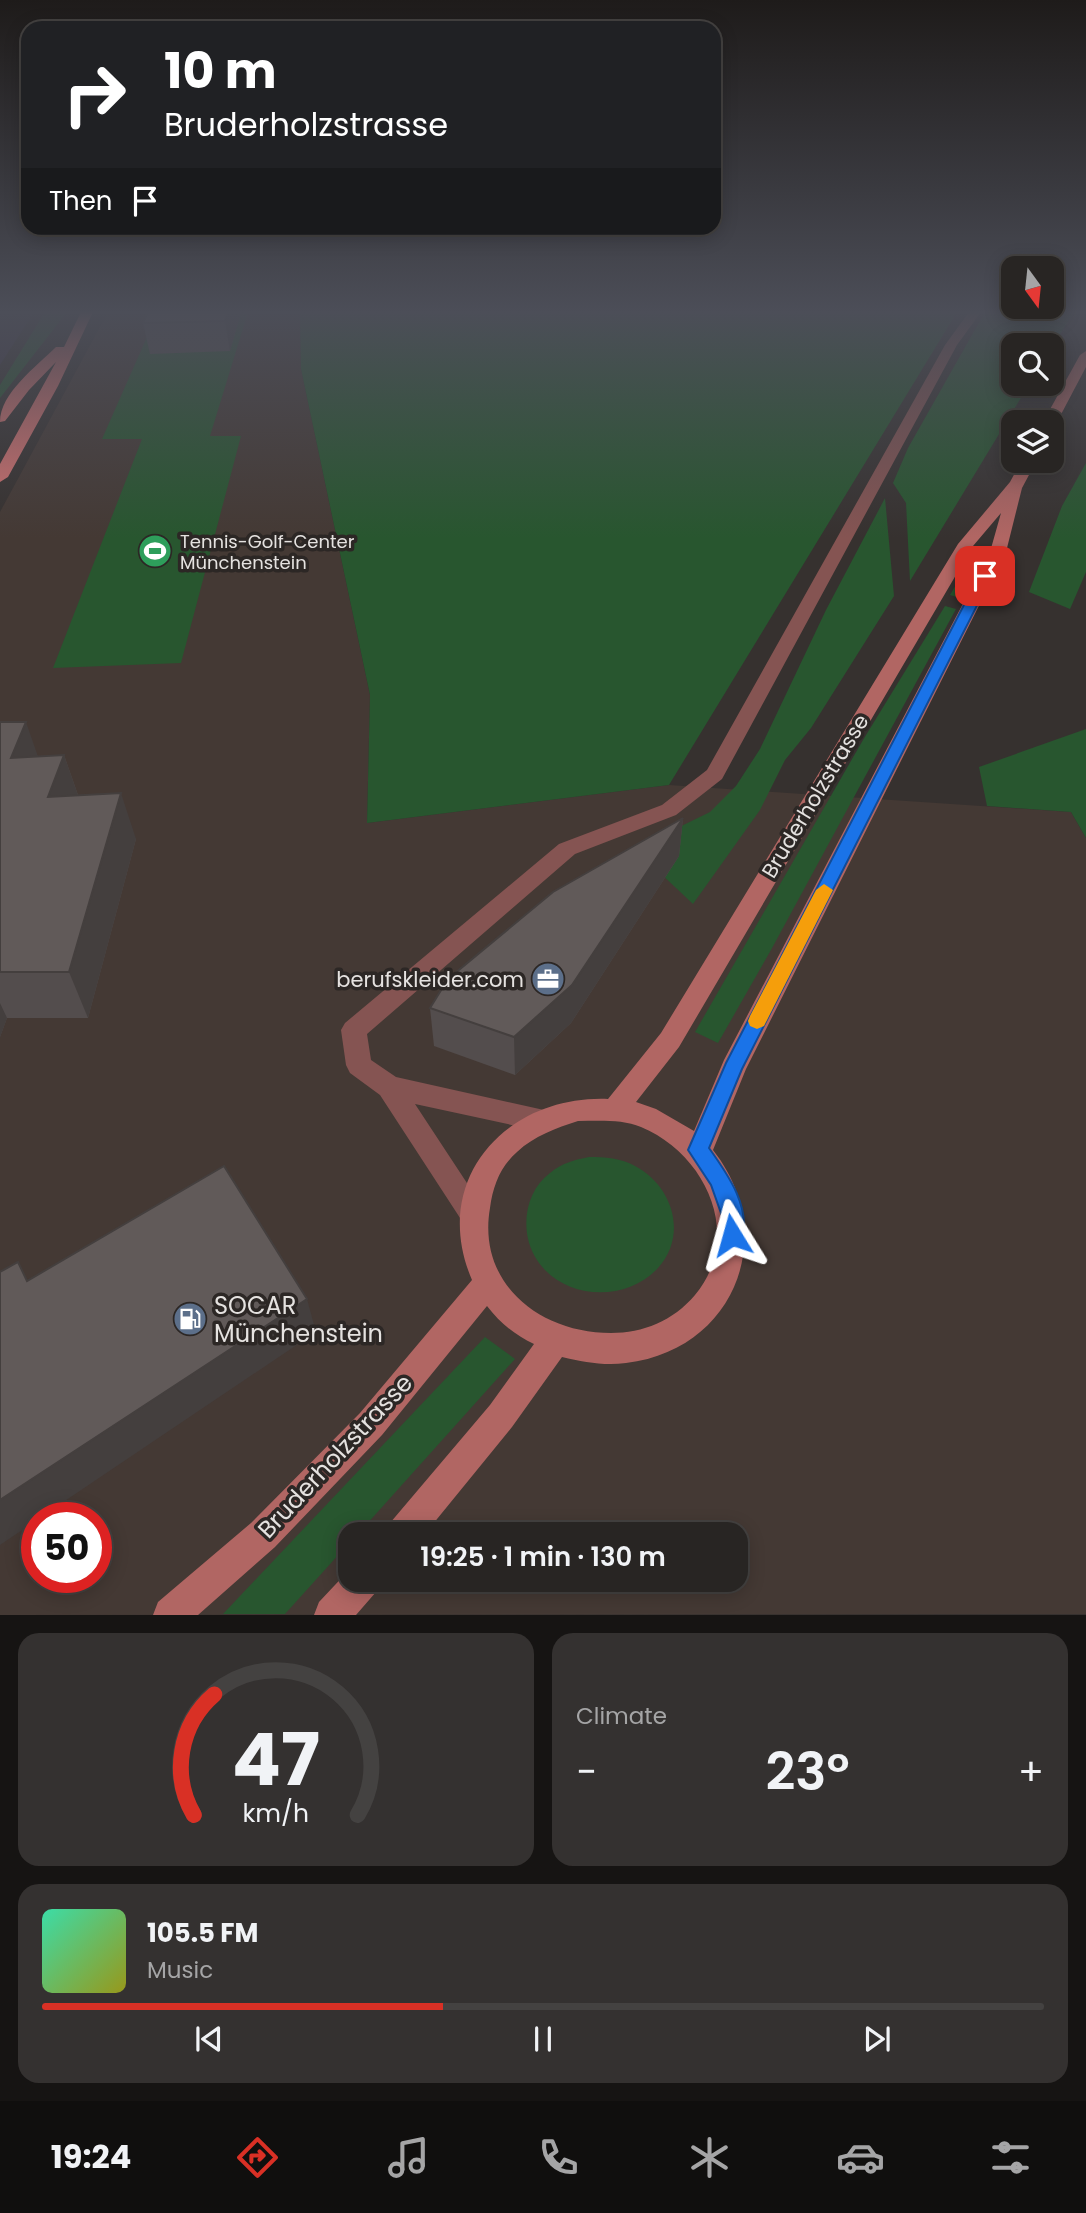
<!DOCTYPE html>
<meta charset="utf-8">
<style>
:root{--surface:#282523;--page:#343130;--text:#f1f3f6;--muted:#a5a5a6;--line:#444241;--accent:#d93025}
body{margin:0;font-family:Poppins,sans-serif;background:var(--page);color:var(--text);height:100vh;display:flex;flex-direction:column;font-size:26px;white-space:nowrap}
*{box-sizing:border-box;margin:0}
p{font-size:23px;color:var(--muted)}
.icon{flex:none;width:38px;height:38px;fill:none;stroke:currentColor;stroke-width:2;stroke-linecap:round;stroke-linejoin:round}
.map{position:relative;height:1615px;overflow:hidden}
.side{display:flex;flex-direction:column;gap:18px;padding:18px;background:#161413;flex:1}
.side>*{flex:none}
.top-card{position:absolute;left:21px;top:21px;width:700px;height:214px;border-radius:21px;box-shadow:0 4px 18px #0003,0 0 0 2px var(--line);background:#202124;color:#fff;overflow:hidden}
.needle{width:46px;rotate:165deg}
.buttons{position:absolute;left:1001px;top:256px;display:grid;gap:14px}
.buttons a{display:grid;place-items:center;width:63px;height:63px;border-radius:14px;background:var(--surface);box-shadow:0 4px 18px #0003,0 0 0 2px var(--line);font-size:35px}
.speed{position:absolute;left:21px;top:1502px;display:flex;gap:14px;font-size:35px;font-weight:700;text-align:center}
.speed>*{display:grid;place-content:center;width:91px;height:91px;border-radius:50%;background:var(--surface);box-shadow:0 4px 18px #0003,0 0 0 2px var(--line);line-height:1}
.speed .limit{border:10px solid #d22;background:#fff;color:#111}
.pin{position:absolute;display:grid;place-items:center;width:60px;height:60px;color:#fff;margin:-30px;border-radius:14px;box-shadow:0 4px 10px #0006}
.me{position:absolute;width:77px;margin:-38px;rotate:352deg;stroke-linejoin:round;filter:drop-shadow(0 0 5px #0008)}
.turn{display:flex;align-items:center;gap:24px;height:147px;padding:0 28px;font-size:32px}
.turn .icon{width:91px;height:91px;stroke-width:2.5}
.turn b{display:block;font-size:49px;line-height:60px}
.then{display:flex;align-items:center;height:66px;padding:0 28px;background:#0003;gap:14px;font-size:26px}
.big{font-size:52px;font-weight:600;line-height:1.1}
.side .card{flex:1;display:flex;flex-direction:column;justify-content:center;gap:10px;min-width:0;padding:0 24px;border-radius:21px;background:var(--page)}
.side .dial{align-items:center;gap:0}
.dial svg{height:182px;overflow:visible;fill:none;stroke:var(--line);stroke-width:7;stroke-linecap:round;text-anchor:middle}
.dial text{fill:var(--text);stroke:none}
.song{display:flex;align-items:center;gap:21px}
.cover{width:84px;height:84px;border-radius:10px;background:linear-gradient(135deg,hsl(160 70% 55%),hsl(60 70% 35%))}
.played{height:7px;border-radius:4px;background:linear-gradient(90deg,var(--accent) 40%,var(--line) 40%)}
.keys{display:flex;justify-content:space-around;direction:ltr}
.heat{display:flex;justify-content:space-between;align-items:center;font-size:38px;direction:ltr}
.side .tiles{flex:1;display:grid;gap:18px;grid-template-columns:1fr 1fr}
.card:last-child{grid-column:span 2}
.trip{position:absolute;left:338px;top:1522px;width:410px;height:70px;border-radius:21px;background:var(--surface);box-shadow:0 4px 18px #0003,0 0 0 2px var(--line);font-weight:600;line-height:70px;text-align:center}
.menu{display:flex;height:112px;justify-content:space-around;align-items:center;background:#100f0e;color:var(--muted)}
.menu .icon{width:49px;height:49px}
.menu .on{color:var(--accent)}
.menu b{font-size:32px;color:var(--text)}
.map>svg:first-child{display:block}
</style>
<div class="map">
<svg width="1086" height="1615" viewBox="0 0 1086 1615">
<rect width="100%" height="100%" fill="#36312f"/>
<path fill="#443934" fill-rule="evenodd" d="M 108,312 L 300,312 L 301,369 L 370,695 L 367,823 L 669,785 L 1071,812 L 1086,838 L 1086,1614 L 0,1615 L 0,512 ZM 37,1517 L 96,1517 L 96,1577 L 37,1577 ZM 350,1535 L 735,1535 L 735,1580 L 350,1580 Z"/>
<path fill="#3e3646" d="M 0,312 L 34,312 L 0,365 Z"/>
<g fill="#28562f">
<path d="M 45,312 L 67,312 L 0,398 L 0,385 Z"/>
<path d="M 158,312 L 248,312 L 210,436 L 241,436 L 181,663 L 53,668 L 142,439 L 102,439 Z"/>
<path d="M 300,312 L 957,312 L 669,785 L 367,823 L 370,695 L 301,369 Z"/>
<path d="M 985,312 L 1074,312 L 1052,347 L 1052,345 L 1013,345 L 1013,383 L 1030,383 L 910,581 L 906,503 L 893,483 L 908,448 Z"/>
<path d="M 1086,463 L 1086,572 L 1070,609 L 1029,592 L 1062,506 Z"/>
<path d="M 885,498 L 894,596 L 811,728 L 785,760 L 760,810 L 693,904 L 640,854 L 663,835 L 710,812 L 736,786 L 760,749 L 826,610 Z"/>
<path d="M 978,547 L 985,548 L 960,598 L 950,595 Z"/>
<path d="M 945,606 L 956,609 L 771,950 L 718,1043 L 695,1032 L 863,740 Z"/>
<path d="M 1086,729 L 1086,838 L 1071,812 L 987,806 L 979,767 Z"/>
<path d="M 589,1157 C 605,1157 621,1158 635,1166 C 673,1186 688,1235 658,1268 C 626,1303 563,1300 537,1260 C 519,1233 524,1192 550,1173 C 562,1163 574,1160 589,1157 Z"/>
<path d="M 485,1337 L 515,1359 L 357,1535 L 350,1535 L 350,1542 L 285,1614 L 223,1614 Z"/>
</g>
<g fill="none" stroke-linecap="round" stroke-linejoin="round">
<path fill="#855452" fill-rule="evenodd" d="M 969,312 L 981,312 L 957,345 L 722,779 L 676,815 L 575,854 L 367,1034 L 371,1060 L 396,1077 L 553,1112 L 557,1120 L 553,1128 L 544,1132 L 415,1104 L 486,1212 L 482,1221 L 472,1225 L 462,1221 L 380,1095 L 350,1073 L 346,1065 L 341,1030 L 345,1023 L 559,844 L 662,805 L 707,770 L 945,345 Z"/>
<g fill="#b16663" fill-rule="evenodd">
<path d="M 1086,351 L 1086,367 L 1057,422 L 1052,426 L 1052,422 L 1043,422 L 1080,355 Z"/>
<path d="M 1022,460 L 1037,460 L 1022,488 L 1006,552 L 746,1069 L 713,1150 C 780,1235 735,1350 626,1363 C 604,1366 584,1362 562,1357 L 512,1427 L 424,1535 L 385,1535 L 390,1523 L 490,1405 L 534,1344 C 515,1335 500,1323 487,1306 L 382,1435 L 275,1547 L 198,1615 L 153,1615 L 158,1602 L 251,1523 L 360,1413 L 472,1280 C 429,1180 506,1095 608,1099 L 661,1033 L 958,544 L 1010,482 ZM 1001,513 L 990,552 L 724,1060 L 694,1131 L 656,1109 L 636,1102 L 679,1047 L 973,546 ZM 578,1121 C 598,1121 622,1119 641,1127 C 706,1154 744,1236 695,1295 C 673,1321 643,1333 611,1333 C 539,1333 477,1283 490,1208 C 493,1186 500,1167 517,1152 C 534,1136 556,1128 578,1121 Z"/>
<path d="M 350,1569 L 350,1580 L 381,1580 L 376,1592 L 356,1615 L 314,1615 L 319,1602 Z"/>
</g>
<path fill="#d47270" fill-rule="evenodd" d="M 81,312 L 93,312 L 58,386 L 8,477 L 0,482 L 0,464 L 56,362 L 29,390 L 5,421 L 0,422 C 0,393 36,367 56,347 L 64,347 Z"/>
</g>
<g fill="#534d4d">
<path d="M 148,312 L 241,312 L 230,351 L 150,354 L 143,323 Z"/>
<path d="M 0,722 L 38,756 L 64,755 L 78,795 L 136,839 L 88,1018 L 7,1018 L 0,1037 Z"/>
<path d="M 683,818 L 679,856 L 571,1023 L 515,1075 L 434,1046 L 430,1008 Z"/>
</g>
<g fill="#443f3e">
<path d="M 228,312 L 241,312 L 230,351 L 225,321 Z"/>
<path d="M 26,722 L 42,768 L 11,758 Z"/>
<path d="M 64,755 L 80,801 L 48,797 Z"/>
<path d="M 121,793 L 136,839 L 88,1018 L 69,972 Z"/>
<path d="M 683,818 L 679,856 L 571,1023 L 515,1075 L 514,1037 Z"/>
<path d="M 0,1003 L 7,1018 L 0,1037 Z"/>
<path d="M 307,1299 L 316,1332 L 41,1517 L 37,1517 L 37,1520 L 0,1545 L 0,1500 Z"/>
</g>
<g fill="#615a59" stroke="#443f3e" stroke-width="2">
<path d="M 148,312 L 228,312 L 225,321 L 143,323 Z"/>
<path d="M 0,722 L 26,722 L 11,758 L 64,755 L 48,797 L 121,793 L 69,972 L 0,972 Z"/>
<path d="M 683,818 L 572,985 L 514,1037 L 430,1008 L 448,979 L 553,892 Z"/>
<path d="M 224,1166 L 307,1299 L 0,1500 L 0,1272 L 18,1262 L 27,1281 Z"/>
</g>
<linearGradient id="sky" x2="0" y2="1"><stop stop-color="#1e1b1a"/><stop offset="0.58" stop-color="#4c4e58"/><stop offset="1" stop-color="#4c4e58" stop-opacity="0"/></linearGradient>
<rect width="1086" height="538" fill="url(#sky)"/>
<path fill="#1a73e8" stroke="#114b97" stroke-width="2" d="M 985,572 L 992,576 L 742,1069 L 709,1148 C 727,1173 754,1211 740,1242 L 732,1245 L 725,1242 L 721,1235 L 722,1216 L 711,1185 L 688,1150 L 726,1063 L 979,576 Z"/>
<path fill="#f59e0b" d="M 824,884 L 833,890 L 764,1026 L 757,1029 L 750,1026 L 748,1021 L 750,1016 L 816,890 Z"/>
<defs>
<symbol id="stadium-disc" viewBox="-11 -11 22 22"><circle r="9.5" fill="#2e9e5b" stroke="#2c2725"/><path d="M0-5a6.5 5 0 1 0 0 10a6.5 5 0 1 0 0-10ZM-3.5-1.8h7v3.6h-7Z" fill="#fff"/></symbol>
<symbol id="office-disc" viewBox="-11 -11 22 22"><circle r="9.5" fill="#5c6f8a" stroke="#2c2725"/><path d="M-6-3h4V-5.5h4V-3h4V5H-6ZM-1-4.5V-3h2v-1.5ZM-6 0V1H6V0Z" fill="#fff"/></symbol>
<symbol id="fuel-disc" viewBox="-11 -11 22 22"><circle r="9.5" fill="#5c6f8a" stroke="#2c2725"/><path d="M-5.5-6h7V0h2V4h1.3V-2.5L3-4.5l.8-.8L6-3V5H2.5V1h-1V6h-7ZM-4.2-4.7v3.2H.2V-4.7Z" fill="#fff"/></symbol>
</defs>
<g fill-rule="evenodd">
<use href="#stadium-disc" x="136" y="532" width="38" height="38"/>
<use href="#office-disc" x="529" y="960" width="38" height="38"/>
<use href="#fuel-disc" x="171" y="1300" width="38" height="38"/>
</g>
<g text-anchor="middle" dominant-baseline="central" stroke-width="7" stroke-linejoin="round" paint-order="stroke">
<g font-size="18" fill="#e5e2e0" stroke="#2c2725" text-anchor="start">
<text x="180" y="541">Tennis-Golf-Center<tspan x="180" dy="21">Münchenstein</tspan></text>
</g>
<g font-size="21" fill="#e5e2e0" stroke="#2c2725">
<text transform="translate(815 796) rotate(-59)">Bruderholzstrasse</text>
</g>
<g font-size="21" fill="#e5e2e0" stroke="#2c2725" text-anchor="end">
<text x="524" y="979">berufskleider.com</text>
</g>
<g font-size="24" fill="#e5e2e0" stroke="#2c2725" text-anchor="start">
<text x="214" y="1305">SOCAR<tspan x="214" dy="28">Münchenstein</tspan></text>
</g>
<g font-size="24" fill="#e5e2e0" stroke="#2c2725">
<text transform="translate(335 1456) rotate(-47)">Bruderholzstrasse</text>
</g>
</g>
</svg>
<div class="buttons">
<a><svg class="needle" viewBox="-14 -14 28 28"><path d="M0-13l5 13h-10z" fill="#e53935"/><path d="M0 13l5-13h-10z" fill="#a5a5a6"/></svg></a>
<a><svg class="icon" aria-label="search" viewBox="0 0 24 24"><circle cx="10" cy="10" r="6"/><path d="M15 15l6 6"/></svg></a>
<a><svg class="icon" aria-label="layers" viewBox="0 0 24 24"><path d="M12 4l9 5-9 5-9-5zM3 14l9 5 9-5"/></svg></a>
</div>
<div class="speed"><div class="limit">50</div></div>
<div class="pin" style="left:985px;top:576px;background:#d93025"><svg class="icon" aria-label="arrive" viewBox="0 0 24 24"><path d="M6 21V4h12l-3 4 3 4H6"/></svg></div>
<svg class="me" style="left:732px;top:1235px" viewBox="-20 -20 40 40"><path d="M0-17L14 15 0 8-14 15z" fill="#1a73e8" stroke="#fff" stroke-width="4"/></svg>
<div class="trip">19:25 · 1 min · 130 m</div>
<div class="top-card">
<div class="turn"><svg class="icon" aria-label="right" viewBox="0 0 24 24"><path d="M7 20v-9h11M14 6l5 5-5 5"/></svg><div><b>10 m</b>Bruderholzstrasse</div></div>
<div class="then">Then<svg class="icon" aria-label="arrive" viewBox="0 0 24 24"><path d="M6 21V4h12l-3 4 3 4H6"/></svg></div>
</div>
</div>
<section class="side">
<div class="tiles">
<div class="card dial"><svg viewBox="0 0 100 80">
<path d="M14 69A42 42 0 1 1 86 69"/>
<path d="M14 69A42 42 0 0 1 23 16" stroke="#d93025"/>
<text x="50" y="56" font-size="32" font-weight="700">47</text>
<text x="50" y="72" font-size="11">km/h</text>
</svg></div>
<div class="card"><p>Climate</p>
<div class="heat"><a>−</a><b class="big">23°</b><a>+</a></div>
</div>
<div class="card">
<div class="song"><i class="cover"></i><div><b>105.5 FM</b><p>Music</p></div></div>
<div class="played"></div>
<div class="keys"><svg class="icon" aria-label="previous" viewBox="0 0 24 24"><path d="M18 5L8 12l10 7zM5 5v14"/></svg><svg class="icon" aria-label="pause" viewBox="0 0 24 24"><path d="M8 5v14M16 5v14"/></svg><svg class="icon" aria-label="next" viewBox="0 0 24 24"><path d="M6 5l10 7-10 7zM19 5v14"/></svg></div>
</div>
</div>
</section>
<nav class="menu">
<b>19:24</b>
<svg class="icon on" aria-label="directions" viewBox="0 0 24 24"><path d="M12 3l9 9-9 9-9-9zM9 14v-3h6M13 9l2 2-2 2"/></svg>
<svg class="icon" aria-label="music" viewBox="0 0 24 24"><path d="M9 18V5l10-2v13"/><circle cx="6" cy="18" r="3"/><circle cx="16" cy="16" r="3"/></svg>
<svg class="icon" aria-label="phone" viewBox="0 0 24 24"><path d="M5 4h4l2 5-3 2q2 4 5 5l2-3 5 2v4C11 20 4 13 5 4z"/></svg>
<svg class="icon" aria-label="climate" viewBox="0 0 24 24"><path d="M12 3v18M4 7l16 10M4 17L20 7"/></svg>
<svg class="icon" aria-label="car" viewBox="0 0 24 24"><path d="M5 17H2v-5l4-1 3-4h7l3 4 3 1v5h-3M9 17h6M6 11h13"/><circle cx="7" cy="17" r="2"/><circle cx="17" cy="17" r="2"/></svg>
<svg class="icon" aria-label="filters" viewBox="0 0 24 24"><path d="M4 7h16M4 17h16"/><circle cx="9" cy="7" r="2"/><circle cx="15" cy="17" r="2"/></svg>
</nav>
